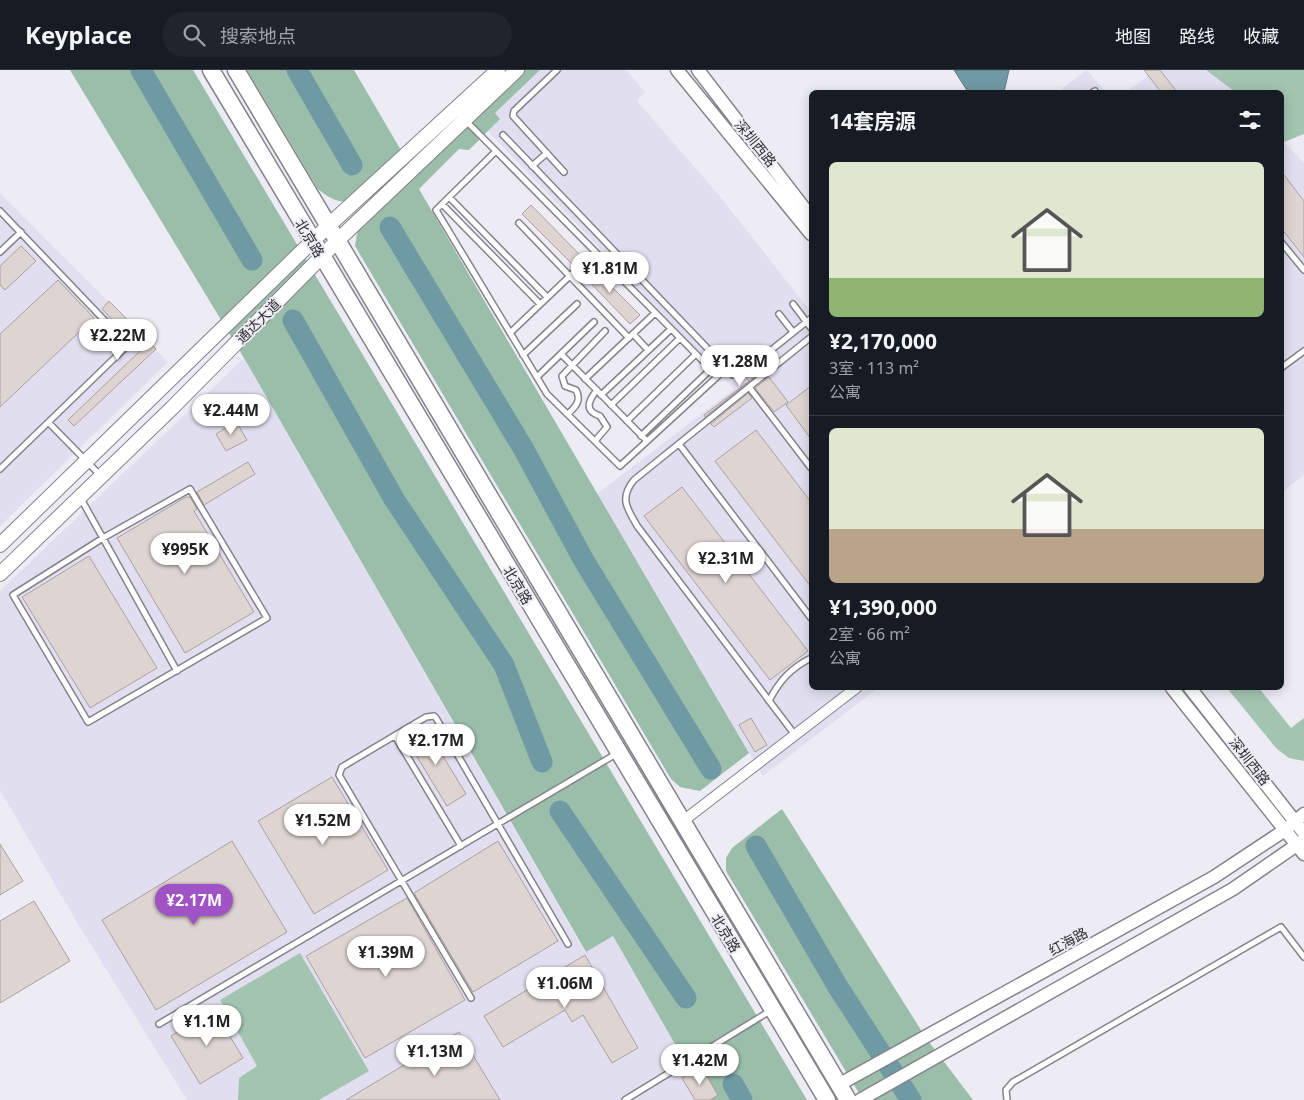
<!DOCTYPE html>
<html lang="zh">
<head>
<meta charset="utf-8">
<style>
	:root { --surface:#171b24; --page:#20242c; --text:#f1f3f6; --muted:#9ea1a6; --line:#363941; --accent:#a053c5 }
	body { margin:0; font-family:"Noto Sans","Noto Sans SC",sans-serif; background:var(--page); color:var(--text); height:100vh; display:flex; flex-direction:column; font-size:19px; white-space:nowrap }
	* { box-sizing:border-box; margin:0 }
	p { font-size:16px; color:var(--muted) }
	.icon { flex:none; width:28px; height:28px; fill:none; stroke:currentColor; stroke-width:2; stroke-linecap:round; stroke-linejoin:round }
	.map { position:relative; flex:1; overflow:hidden }
	.side { position:absolute; left:809px; top:20px; width:475px; height:600px; display:flex; flex-direction:column; background:var(--surface); border-radius:8px; box-shadow:0 2px 12px #0003 }
	.side>* { flex:none }
	.price { position:absolute; translate:-50% -42px; padding:0 11px; border-radius:18px; background:#fff; color:#222; font-size:16px; line-height:32px; filter:drop-shadow(0 1px 2px #0008) }
	.price::after { content:''; position:absolute; left:50%; top:30px; width:15px; height:11px; margin-left:-8px; background:inherit; clip-path:polygon(0 0,100% 0,50% 100%) }
	.price.current { background:var(--accent); color:#fff }
	ul { padding:0; list-style:none }
	li { display:grid; align-content:center; gap:10px; height:265px; padding:0 20px }
	li+li { border-top:1px solid var(--line) }
	li span { display:grid; place-items:center; height:155px; border-radius:8px; color:#555 }
	li>.icon { margin-inline-start:auto }
	span .icon { width:90px; height:90px; fill:#fffc; stroke-width:1 }
	li b { font-size:21px }
	h2 { display:flex; justify-content:space-between; align-items:center; height:60px; padding:0 20px; font-size:21px }
	header { display:flex; align-items:center; gap:30px; box-sizing:border-box; height:70px; padding:0 25px; background:var(--surface); border-bottom:1px solid var(--line) }
	header strong { font-size:24px }
	nav { display:flex; gap:28px; margin-inline-start:auto; font-size:18px }
	.search { width:350px; height:45px; background:var(--page); display:flex; align-items:center; gap:12px; box-sizing:border-box; padding:0 18px; border-radius:28px; color:var(--muted); font-size:19px }
	.map>svg:first-child { display:block }
	.built { fill:#e1dfef }
	.green { fill:#a3c4b1 }
	.forest { fill:#9abeaa }
	.water { fill:#6f99a3; stroke:#5c7a82 }
	.lines { fill:none; stroke-linecap:round; stroke-linejoin:round }
	.river { stroke:#6f99a3; stroke-width:21 }
	.building { fill:#ded4d2; stroke:#aaa19f }
	.service-casing { stroke:#85838b; stroke-width:8 }
	.minor-casing { stroke:#85838b; stroke-width:12 }
	.tertiary-casing { stroke:#85838b; stroke-width:15 }
	.secondary-casing { stroke:#85838b; stroke-width:16 }
	.primary-casing { stroke:#85838b; stroke-width:19 }
	.service { stroke:#fff; stroke-width:5 }
	.minor { stroke:#fff; stroke-width:10 }
	.tertiary { stroke:#fff; stroke-width:12 }
	.secondary { stroke:#fff; stroke-width:14 }
	.primary { stroke:#fff; stroke-width:16 }
	.labels { text-anchor:middle; dominant-baseline:central; stroke-width:4; stroke-linejoin:round; paint-order:stroke }
	.street-label { font-size:14px; fill:#313134; stroke:#edebf4 }
</style>
</head>
<body>
<header>
<strong>Keyplace</strong>
<div class="search"><svg class="icon" aria-label="search" viewBox="0 0 24 24"><circle cx="10" cy="10" r="6"/><path d="M15 15l6 6"/></svg>搜索地点</div>
<nav><a>地图</a><a>路线</a><a>收藏</a></nav>
</header>
<div class="map">
<svg width="1304" height="1030" viewBox="0 0 1304 1030">
	<rect width="100%" height="100%" fill="#edebf4"/>
	<path class="built" d="M540,0H626L645,22L637,31L718,124L811,242V618H878L763,706L597,424L734,319L488,61L500,49L495,43Z
		M1087,0L1106,22H1058Z
		M1156,0H1206L1235,22H1126Z
		M1281,69L1304,93V405L1281,423Z
		M0,123L168,292L0,456Z
		M244,288L585,882L613,866L707,1030H187L78,854L0,720V521Z"/>
	<path class="green" d="M1206,0H1304V64L1284,72L1281,69V22H1235Z
		M1227,618H1259L1291,658L1304,648V691L1289,688L1276,678Z
		M300,883L369,1001L319,1030H238L239,1008L257,996L220,930Z"/>
	<path class="forest" d="M70,0H193L807,1030H707L613,866L586,882L244,288Z
		M247,0H354L402,82L350,131C337,133 329,128 318,119Z
		M525,0H540L495,43L500,49L469,80L459,79L419,119L749,683L700,721L680,717L671,709L355,176L358,158Z
		M782,739L926,968L973,1030H863L726,801V788L732,778Z"/>
	<path class="water" d="M954,0H1009L1004,22H968Z"/>
	<g class="lines">
		<path class="river" d="M141,0L252,190
			M297,0L352,95
			M390,157L523,378L583,489L711,699
			M293,250L394,429L504,595L542,692
			M560,741L686,928
			M756,776L838,917L911,1030
			M733,1014L742,1030"/>
	</g>
	<path class="building" d="M1144,0H1160L1177,22H1161Z
		M1281,101L1304,131V187L1281,158Z
		M531,135L583,188L574,196L522,144Z
		M21,176L36,191L5,220L0,215V196Z
		M589,194L640,245L630,254L580,202Z
		M58,210L94,248L0,337V264Z
		M109,231L156,279L74,356L68,350L141,280L102,239Z
		M761,296L763,300L705,347L704,345L749,311L746,307Z
		M769,307L788,332L774,342L755,318Z
		M811,316V369L786,335Z
		M748,323L752,328L714,357L711,354Z
		M236,351L247,370L226,381L216,364Z
		M756,360L811,432V517L715,391Z
		M248,392L255,404L204,435L197,422Z
		M682,417L808,581L770,610L644,446Z
		M186,427H190L197,439L194,441L254,542L185,583L117,468Z
		M89,486L157,598L90,638L22,527Z
		M751,648L767,675L755,682L739,655Z
		M424,655L466,724L447,736L405,667Z
		M332,707L388,800L314,844L258,751Z
		M232,771L287,862L156,940L102,850Z
		M498,771L558,871L473,922L414,823Z
		M0,774L23,811L0,825Z
		M407,828L465,930L365,988L306,886Z
		M34,831L70,891L0,933V851Z
		M585,885L638,978L612,993L583,945L572,952L565,940L503,977L484,946Z
		M214,940L243,988L200,1014L171,966Z
		M459,962L500,1030H346Z
		M701,997L718,1025L710,1030H695L682,1008Z"/>
	<g class="lines">
		<defs>
			<path id="service" d="M557,0L514,41L513,46L564,102
				M1093,22L1095,21
				M465,50L496,81L696,284L718,306L620,396L547,324L436,140L496,81
				M503,65L733,305L745,301L810,249
				M532,96L547,83
				M449,127L547,227
				M442,134L540,234
				M0,141L128,275L0,399
				M519,153L629,268
				M1281,172L1304,200
				M0,182L21,162
				M793,234L811,258
				M779,244L793,262
				M510,263L595,182
				M633,264L648,280
				M561,284L647,371
				M523,285L577,234
				M1281,298L1304,281
				M537,307L594,252
				M585,309L655,243
				M749,317L811,398
				M601,325L671,259
				M611,335L680,268
				M568,344C575,337 582,331 576,320L565,316L562,306L605,261
				M627,351L696,284
				M49,353L101,406
				M641,366L711,299
				M595,371L607,357L600,346C584,341 588,331 597,320
				M679,374L811,548
				M190,419L267,548L88,652L13,525L103,468Z
				M80,427L177,601
				M769,631C779,611 791,598 811,588
				M795,665L638,457C627,439 619,428 634,410L811,267
				M395,666L461,776
				M471,928L339,705L342,697L426,647L434,646L436,648L568,874
				M159,954L616,684
				M625,1030L770,941
				M1007,1030L1006,1020L1013,1012L1281,857L1304,887"/>
			<path id="minor" d="M683,751L856,618"/>
			<path id="tertiary" d="M677,0L811,164
				M698,0L811,147
				M1172,618L1304,784
				M1190,618L1304,763
				M840,1014L1214,807L1285,760L1304,744
				M860,1030L1233,819L1304,770"/>
			<path id="secondary" d="M0,475L328,156L498,0
				M0,504L172,338L337,171L517,0"/>
			<path id="primary" d="M211,0L827,1030
				M236,0L848,1030"/>
		</defs>
		<use href="#service" class="service-casing"/>
		<use href="#minor" class="minor-casing"/>
		<use href="#tertiary" class="tertiary-casing"/>
		<use href="#secondary" class="secondary-casing"/>
		<use href="#primary" class="primary-casing"/>
		<use href="#service" class="service"/>
		<use href="#minor" class="minor"/>
		<use href="#tertiary" class="tertiary"/>
		<use href="#secondary" class="secondary"/>
		<use href="#primary" class="primary"/>
	</g>
	<g class="labels">
		<g class="street-label">
			<text transform="translate(756 73) rotate(51)">深圳西路</text>
			<text transform="translate(310 168) rotate(59)">北京路</text>
			<text transform="translate(258 251) rotate(-45)">通达大道</text>
			<text transform="translate(518 515) rotate(59)">北京路</text>
			<text transform="translate(1250 691) rotate(52)">深圳西路</text>
			<text transform="translate(726 863) rotate(59)">北京路</text>
			<text transform="translate(1068 871) rotate(-29)">红海路</text>
		</g>
	</g>
</svg>
<b class="price" style="left:610px;top:224px">¥1.81M</b>
<b class="price" style="left:118px;top:291px">¥2.22M</b>
<b class="price" style="left:740px;top:317px">¥1.28M</b>
<b class="price" style="left:231px;top:366px">¥2.44M</b>
<b class="price" style="left:185px;top:505px">¥995K</b>
<b class="price" style="left:726px;top:514px">¥2.31M</b>
<b class="price" style="left:436px;top:696px">¥2.17M</b>
<b class="price" style="left:323px;top:776px">¥1.52M</b>
<b class="price current" style="left:194px;top:856px">¥2.17M</b>
<b class="price" style="left:386px;top:908px">¥1.39M</b>
<b class="price" style="left:565px;top:939px">¥1.06M</b>
<b class="price" style="left:207px;top:977px">¥1.1M</b>
<b class="price" style="left:435px;top:1007px">¥1.13M</b>
<b class="price" style="left:700px;top:1016px">¥1.42M</b>
<section class="side">
<h2>14套房源<svg class="icon" aria-label="filters" viewBox="0 0 24 24"><path d="M4 7h16M4 17h16"/><circle cx="9" cy="7" r="2"/><circle cx="15" cy="17" r="2"/></svg></h2>
<ul>
<li><span style="background:linear-gradient(#dfe7d0 75%,#8fb573 0)"><svg class="icon" aria-label="home" viewBox="0 0 24 24"><path d="M3 11l9-7 9 7M6 9v11h12V9"/></svg></span><div><b>¥2,170,000</b><p>3室 · 113 m²</p><p>公寓</p></div></li>
<li><span style="background:linear-gradient(#dfe7d0 65%,#b9a48a 0)"><svg class="icon" aria-label="home" viewBox="0 0 24 24"><path d="M3 11l9-7 9 7M6 9v11h12V9"/></svg></span><div><b>¥1,390,000</b><p>2室 · 66 m²</p><p>公寓</p></div></li>
</ul>
</section>
</div>
</body>
</html>
